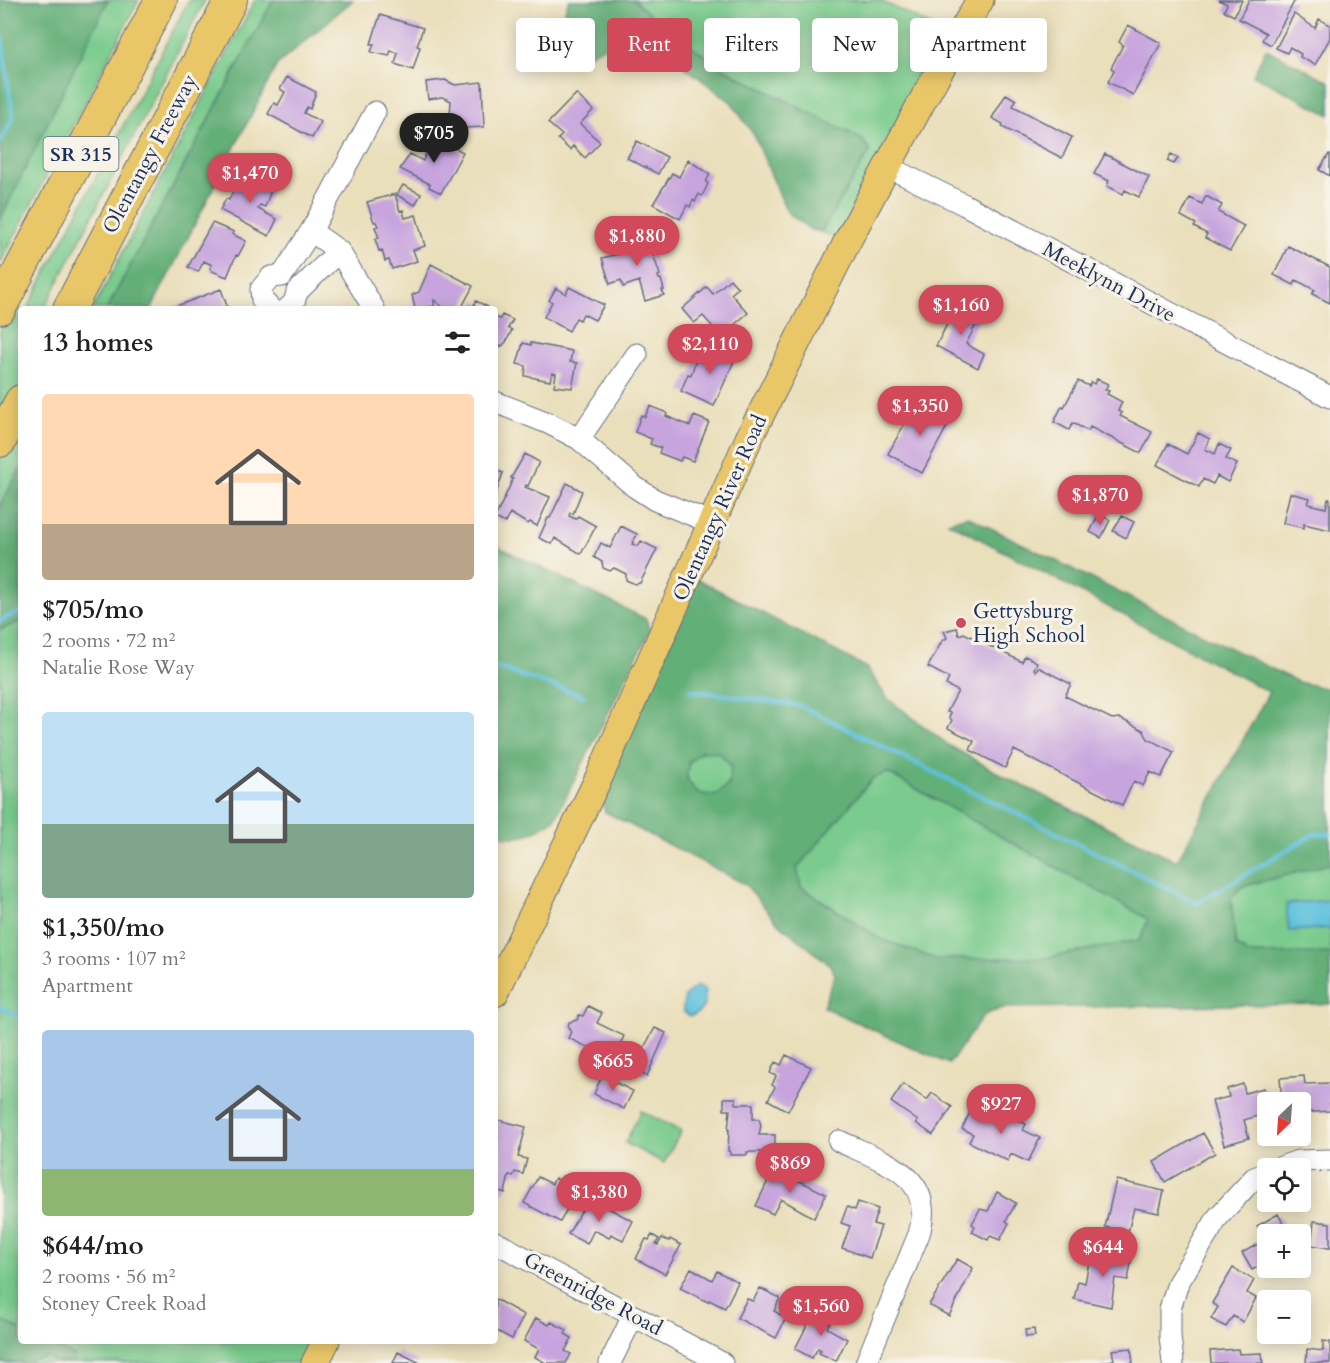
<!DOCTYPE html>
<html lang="en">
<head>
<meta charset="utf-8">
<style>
	:root { --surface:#fff; --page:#f2f2f2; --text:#222; --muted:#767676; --accent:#d1495b }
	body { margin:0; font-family:Cardo,serif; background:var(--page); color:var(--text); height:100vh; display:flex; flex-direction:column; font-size:22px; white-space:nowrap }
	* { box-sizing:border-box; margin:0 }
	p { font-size:20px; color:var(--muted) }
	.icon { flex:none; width:33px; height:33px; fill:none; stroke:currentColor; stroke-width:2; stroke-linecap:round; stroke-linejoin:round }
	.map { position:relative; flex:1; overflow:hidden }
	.panel { position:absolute; left:18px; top:306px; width:480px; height:1038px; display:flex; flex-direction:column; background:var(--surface); border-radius:6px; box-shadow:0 3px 15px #0003 }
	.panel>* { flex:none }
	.guide { position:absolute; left:516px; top:18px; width:570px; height:54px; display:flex; gap:12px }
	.needle { width:39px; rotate:205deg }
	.fabs { position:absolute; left:1257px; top:1092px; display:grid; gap:12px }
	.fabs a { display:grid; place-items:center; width:54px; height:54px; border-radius:6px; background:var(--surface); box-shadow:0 3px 15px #0003; font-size:30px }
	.price { position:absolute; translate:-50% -51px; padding:0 14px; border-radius:21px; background:var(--accent); color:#fff; font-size:20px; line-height:39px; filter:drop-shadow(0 2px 3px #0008) }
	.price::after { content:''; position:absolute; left:50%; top:36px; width:18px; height:14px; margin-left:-9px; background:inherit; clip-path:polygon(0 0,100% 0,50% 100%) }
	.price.on { background:#222; color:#fff }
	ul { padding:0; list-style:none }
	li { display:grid; align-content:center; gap:12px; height:318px; padding:0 24px }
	li span { display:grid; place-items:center; height:186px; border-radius:6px; color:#555 }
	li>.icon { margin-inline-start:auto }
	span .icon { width:108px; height:108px; fill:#fffc; stroke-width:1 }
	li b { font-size:26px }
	h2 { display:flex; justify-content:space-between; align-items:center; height:72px; padding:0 24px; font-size:26px }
	.pill { padding:0 21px; border-radius:6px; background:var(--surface); box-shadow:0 3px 15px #0003; font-size:21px; line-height:54px }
	.pill.on { background:var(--accent); color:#fff }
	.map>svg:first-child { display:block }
	.green { fill:#7acb8d; stroke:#4a7d76; stroke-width:1.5 }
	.forest { fill:#63af78; stroke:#3f6f6b; stroke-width:1.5; fill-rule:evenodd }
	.water { fill:#5ec1dc; stroke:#3c789d; stroke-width:1.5 }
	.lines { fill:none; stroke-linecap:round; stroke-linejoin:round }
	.stream { stroke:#5ec1dc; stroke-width:4.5 }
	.building { fill:#c7a4de }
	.minor-casing { stroke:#636d7f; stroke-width:23 }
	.major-casing { stroke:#636d7f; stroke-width:29 }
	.highway-casing { stroke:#636d7f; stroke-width:34 }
	.minor { stroke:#fff; stroke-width:21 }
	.major { stroke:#e9c769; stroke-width:27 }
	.highway { stroke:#e9c769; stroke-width:32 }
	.poi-dot { fill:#d1495b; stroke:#f7f3e8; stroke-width:2 }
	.labels { text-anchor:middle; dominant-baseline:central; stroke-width:6; stroke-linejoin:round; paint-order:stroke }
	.shield { fill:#f7f3e8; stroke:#5d6a87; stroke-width:1.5 }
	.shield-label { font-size:20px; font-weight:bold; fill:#1b2f5e }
	.street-label { font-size:21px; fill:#1b2f5e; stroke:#f7f3e8 }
	.poi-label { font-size:21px; fill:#1b2f5e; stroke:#f7f3e8; text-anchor:start }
</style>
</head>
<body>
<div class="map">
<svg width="1330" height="1363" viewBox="0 0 1330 1363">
	<rect width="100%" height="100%" fill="#f7f3e8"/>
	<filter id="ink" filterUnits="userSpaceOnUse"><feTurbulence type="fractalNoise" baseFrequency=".0167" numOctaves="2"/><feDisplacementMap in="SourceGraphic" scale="12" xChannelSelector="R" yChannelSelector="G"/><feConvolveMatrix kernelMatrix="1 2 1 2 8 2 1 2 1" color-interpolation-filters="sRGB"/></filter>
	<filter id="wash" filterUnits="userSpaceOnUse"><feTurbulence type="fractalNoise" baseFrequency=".008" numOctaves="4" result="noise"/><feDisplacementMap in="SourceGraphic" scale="24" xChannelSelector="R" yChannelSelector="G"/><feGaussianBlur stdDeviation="1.35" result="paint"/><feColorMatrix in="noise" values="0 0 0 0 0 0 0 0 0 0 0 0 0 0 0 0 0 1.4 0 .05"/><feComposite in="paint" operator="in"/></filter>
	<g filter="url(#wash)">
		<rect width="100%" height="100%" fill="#eadfbb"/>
		<path class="green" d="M0,0H139L0,264Z
			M189,0H205L44,309H27Z
			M255,0H273L107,309H93Z
			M634,0H879L949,34L837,238L821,232L869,151L863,140L726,70L663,27Z
			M0,299L21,310V1341H326L315,1363H0Z
			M1330,725V982L974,1001L771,879L837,727L1161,892Z
			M687 773a22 22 0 1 1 44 0a22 22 0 1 1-44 0Z
			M641,1111L681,1131L664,1163L625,1143Z"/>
		<path class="forest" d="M0,0H108L0,220Z
			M273,0H353L277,65L151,309H107Z
			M569,0H634L663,27L726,70L863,140L870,151L821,232L811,230L787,212L754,135L731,102L646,38L633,32L586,56L560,54L555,36Z
			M1266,49L1330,82V115L1253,75Z
			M21,467V623L18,622L0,630V506Z
			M967,516L1298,682L1330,689V864L1241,887L1231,899L1236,946L1249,954L1330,953V1004L1003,1008L984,1015L949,1064L823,1007L835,975L830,965L777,922L745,884L605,812L601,798L697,579L866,667L887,698L950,746L1007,778L1177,861L1269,692L948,522ZM701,751L719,753L731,766L729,784L716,795L698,794L687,780L688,763ZM888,773L1148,919L1140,940L1045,958L936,959L881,939L801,887L797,868L873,778Z
			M495,545L646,619L650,630L555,819C536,833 519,841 495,835Z
			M0,1320L21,1330V1341H43L74,1356L75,1363H57L47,1357L31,1360L29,1363H0Z"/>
		<path class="water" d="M1330,900V928L1289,931L1286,904Z
			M697,986L704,989C708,1001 703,1015 689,1016L683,1011C682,999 687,992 697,986Z"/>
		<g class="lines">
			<path class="stream" d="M0,25L13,118L0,142
				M0,621L21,611
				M495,667L584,696
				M690,690L801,706L1197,903L1314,834H1330
				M0,1007L21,1018"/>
		</g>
		<g id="blocks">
			<path class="building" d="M1219,0H1242L1234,16L1224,11L1227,4Z
				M1249,0H1295L1271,45L1262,40L1266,33L1239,19Z
				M1294,14L1315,28L1319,19L1330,25V38L1315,65L1300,57L1301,54L1290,47L1287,53L1276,48Z
				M380,15L423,28L417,46L420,47L413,70L395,64L398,53L391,51L389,56L371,52L374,44H371Z
				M1128,25L1161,43L1133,95L1108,82L1114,70L1111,68L1123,45L1119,42Z
				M287,77L316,92L310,109L307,107L304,113L321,122L312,138L268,114L274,103L278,105L285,92L280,89Z
				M445,80L455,85L482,82L484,127L447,129L446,117L450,116L451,101L443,97L428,99L426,82Z
				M576,94L593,110L580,124L600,142L585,158L573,146L570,150L558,139L562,135L548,123Z
				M1006,94L1016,100L1013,106L1072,137L1062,158L1002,127L1003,124L992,118Z
				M430,137L437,141L438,139L463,152L441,193L429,187L430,184L400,169L410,154L423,161L428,149L424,147Z
				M637,141L667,157L658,174L627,158Z
				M1105,154L1149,177L1139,197L1125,190L1123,194L1107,186L1109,181L1094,174Z
				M1171,154L1178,158L1174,164L1167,161Z
				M1329,154H1330V176L1319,170Z
				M688,160L710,174L706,182L708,184L702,196L699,194L695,202L693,200L690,207L687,205L680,219L653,204L672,173L679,177Z
				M242,171L272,187L265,207L260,205L258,209L277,219L269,236L220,210L226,199L229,200Z
				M403,185L421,194L415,205L397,195Z
				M395,194L400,211L403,210L405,218L416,215L425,246L413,250L417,261L392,269L389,260L385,261L382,250L379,251L375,239L379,238L375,227L378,226L376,222H374L367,202Z
				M1206,196L1222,205L1218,212L1244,226L1230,251L1205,238L1207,234L1194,227L1196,224L1181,216L1190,198L1202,204Z
				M212,223L234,232L232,234L246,241L238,256L236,255L227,277L212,271L210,268L212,265L204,261L198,272L188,267Z
				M643,231L656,237L651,248L660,275L658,276L659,279H661L664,290H662L664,295L645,301L639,281L623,287L621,280L610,284L602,258L626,252L624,246L638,242Z
				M1288,246L1330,267V303L1312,294L1315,290L1296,280L1294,285L1274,275Z
				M431,264L473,286L461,309H445L434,300V306L415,309L412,295L419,292Z
				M730,279L738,288L731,294L748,313L721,336L703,316L694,323L682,309L707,287L713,294Z
				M569,287L604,305L595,320L583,314L580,320L576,318L569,331L544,317L552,302L549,300L556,288L566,294Z
				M221,289L227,306L220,309H169Z
				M476,301L488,307V309H472Z
				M958,303L981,315L966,344L984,354L978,368L936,346Z
				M502,315L513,320L508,328L512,330L506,342L502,346L501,345L498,351L495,349V317L500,319Z
				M523,343L531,345V343L572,351L570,362L577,363L572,388L554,386L556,374L552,373L550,381L525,376L526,366L517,364Z
				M726,347L738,352L714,406L681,391L688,374L691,375L699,351L709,356L712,350L720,354L722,348L725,349Z
				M1097,379L1108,384L1105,390L1109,391L1107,394L1122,402L1118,411L1122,413L1120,416L1152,432L1141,453L1090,427L1088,431L1073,423L1069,430L1054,422L1062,406L1064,407L1078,381L1089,386L1091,382L1094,384Z
				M917,401L951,419L922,473L888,454Z
				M650,406L667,413L666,416L690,426L694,416L709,422L693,461L682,457L680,461L659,453L661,448L650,444L652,439L635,432L641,415L645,417Z
				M1198,433L1210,439L1205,449L1215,454L1219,444L1231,450L1226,459L1237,464L1228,482L1217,476L1213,484L1203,479L1199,487L1157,465L1168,444L1187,454Z
				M525,454L539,462L528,486L526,485L525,487L550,497L537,526L530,522L528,524L510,513L505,523L495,518L513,479L511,478Z
				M495,470L503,473L495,496Z
				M567,483L582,491L573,514L570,513L569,516L576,519L578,516L596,526L581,554L555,538L552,544L539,538L548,518H550Z
				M1290,493L1310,498L1308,504L1326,508L1328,499H1330V530L1304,524V528L1283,523Z
				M1099,514L1110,520L1101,538L1090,532Z
				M1122,516L1134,522L1126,538L1113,531Z
				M621,526L637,534L632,544L638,546L641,541L657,549L640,583L635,584L626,580V574L614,568L610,571L603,568L602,562L594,557L601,543L610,548Z
				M957,628L959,635L964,633L1022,662L1025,656L1037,662L1034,669L1036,671L1038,667L1071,684L1065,696L1112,719L1119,718L1143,730L1148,739L1174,752L1161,777L1150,772L1143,786L1134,781L1122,805L1014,750L1005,768L970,750L974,741L948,728L952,720L949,718L951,713L947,712L958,691L946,685L949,678L928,667L942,641L947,638L944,631Z
				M588,1006L602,1013L597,1023L624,1036L613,1059L568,1038L571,1032L568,1027L569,1022L577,1020L579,1015L583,1016Z
				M655,1028L666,1033L647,1076L632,1069Z
				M786,1055L811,1067L788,1111L768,1100L775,1087L772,1085L776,1076L770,1073L775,1062L781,1065Z
				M602,1076L633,1091L624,1109L594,1094Z
				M1304,1076L1305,1084L1330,1083V1111L1300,1113V1102H1282L1280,1078Z
				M903,1084L927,1100L932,1093L952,1107L933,1135L916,1123L918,1121L891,1102Z
				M1243,1084L1245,1093L1264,1088L1268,1102V1113L1244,1120L1249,1138L1224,1145L1212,1101L1229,1097L1227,1089Z
				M724,1098H736V1104H753V1119H759L761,1125L759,1135H775V1152H747V1155H730V1151H728L729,1130H728L730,1110H724Z
				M972,1108L994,1119L998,1111L1026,1124L1023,1130L1040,1138L1028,1162L1011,1154L1008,1161L969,1142L973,1134L962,1129Z
				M495,1119L526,1127L518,1157L527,1159L523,1174L515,1172L513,1176L509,1175L505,1193L495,1190Z
				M1203,1133L1215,1153L1165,1182L1154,1162Z
				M774,1168L826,1194L814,1218L781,1199L773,1214L756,1206Z
				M538,1177L552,1184L555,1178L566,1184L562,1192L573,1198L560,1222L524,1203Z
				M1116,1180L1164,1191L1159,1213L1134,1208L1128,1232L1105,1227Z
				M997,1192L1016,1203L1006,1221L1009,1223L1000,1240L990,1236L988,1240L972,1232L975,1226L972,1224L980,1209L988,1211Z
				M589,1198L633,1221L623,1240L611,1234L609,1238L594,1230L587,1244L568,1234Z
				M858,1202L878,1209L873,1224L881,1226L870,1258L842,1248L850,1226L841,1223L847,1207L855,1210Z
				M1278,1214L1289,1234H1268V1262L1252,1270L1242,1253L1265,1240L1257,1226Z
				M1314,1221L1330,1223V1248L1311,1245Z
				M652,1235L659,1239L656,1244L658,1245L662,1238L669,1241L670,1239L681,1245L665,1274L636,1259L646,1239L649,1240Z
				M1097,1251L1132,1258L1128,1280L1115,1278L1111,1307L1074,1299L1078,1281L1085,1283L1090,1257L1095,1258Z
				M957,1259L973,1268L949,1316L929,1305Z
				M691,1268L712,1280L717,1271L738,1282L725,1308L709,1300L708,1302L680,1288Z
				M1233,1268L1254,1280L1247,1293L1256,1298L1243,1322L1233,1316L1226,1327L1211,1319L1218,1307L1212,1303Z
				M760,1288L780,1298L774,1311L786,1318L776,1338L737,1318L747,1299L753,1301Z
				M495,1299L524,1315L512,1339L495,1330Z
				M817,1306L834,1315L827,1328L847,1339L836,1361L819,1353L821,1350L818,1348L812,1358L795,1349Z
				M536,1318L549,1325L551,1322L567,1330L565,1334L572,1338L565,1351L571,1354L566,1363H544V1362L535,1357L539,1349L524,1341Z
				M1034,1329L1035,1336L1026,1337L1025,1330Z
				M1323,1341L1330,1342V1363H1306L1307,1349L1323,1351Z
				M1131,1348L1133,1363H1097L1114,1360L1112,1350Z
				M1238,1349L1239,1354L1262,1353L1263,1363H1211L1210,1351Z
				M398,1352L420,1363H393Z"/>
		</g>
	</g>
	<g filter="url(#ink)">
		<use href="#blocks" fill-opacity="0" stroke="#636d7f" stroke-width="1.5"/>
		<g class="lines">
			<defs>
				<path id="minor" d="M888,167L965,205L1330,397
					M311,231L339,251L374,309
					M271,309L262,300L261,289L271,277L282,276L311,231L375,112
					M287,309L294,303L297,292L339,251
					M495,402L548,423L579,439L635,487L655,500L712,523
					M579,439L637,354
					M839,1141C881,1161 937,1174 919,1234L866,1363
					M1278,1168L1298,1161L1330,1160
					M495,1242L722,1363
					M610,1363L633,1316
					M1173,1363L1170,1336V1309L1178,1283L1218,1217L1254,1178L1268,1173"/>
				<path id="major" d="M495,993L600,775L750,436L848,240L925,96L980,0
					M315,1363L326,1341"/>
				<path id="highway" d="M0,308L161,0
					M69,309L231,0
					M0,441L21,401"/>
			</defs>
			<use href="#minor" class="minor-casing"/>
			<use href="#major" class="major-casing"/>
			<use href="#highway" class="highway-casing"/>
			<use href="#minor" class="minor"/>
			<use href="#major" class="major"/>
			<use href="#highway" class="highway"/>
		</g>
	</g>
	<circle class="poi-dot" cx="961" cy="623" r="6"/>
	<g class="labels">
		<rect class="shield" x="43.5" y="137" width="75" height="34" rx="4.5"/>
		<g class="shield-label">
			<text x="81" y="154">SR 315</text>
		</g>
		<g class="street-label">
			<text transform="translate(150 154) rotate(-62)">Olentangy Freeway</text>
			<text transform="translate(1109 282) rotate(28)">Meeklynn Drive</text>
			<text transform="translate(720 508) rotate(-66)">Olentangy River Road</text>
			<text transform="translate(593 1294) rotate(28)">Greenridge Road</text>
		</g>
		<g class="poi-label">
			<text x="973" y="611">Gettysburg<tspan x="973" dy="24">High School</tspan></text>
		</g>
	</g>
</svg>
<div class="fabs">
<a><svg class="needle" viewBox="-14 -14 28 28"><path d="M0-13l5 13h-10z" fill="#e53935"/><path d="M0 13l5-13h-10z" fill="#767676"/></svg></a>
<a><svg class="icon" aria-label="locate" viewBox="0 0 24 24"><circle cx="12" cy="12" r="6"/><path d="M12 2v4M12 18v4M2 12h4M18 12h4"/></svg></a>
<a>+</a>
<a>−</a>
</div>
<b class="price on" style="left:434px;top:164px">$705</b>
<b class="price" style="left:250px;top:204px">$1,470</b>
<b class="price" style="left:637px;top:267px">$1,880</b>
<b class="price" style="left:961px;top:336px">$1,160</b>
<b class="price" style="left:710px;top:375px">$2,110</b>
<b class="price" style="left:920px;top:437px">$1,350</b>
<b class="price" style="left:1100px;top:526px">$1,870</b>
<b class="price" style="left:613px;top:1092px">$665</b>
<b class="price" style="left:1001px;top:1135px">$927</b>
<b class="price" style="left:790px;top:1194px">$869</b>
<b class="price" style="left:599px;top:1223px">$1,380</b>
<b class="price" style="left:1103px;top:1278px">$644</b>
<b class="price" style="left:821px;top:1337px">$1,560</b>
<div class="guide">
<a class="pill">Buy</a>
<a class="pill on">Rent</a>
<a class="pill">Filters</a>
<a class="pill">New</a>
<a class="pill">Apartment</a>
</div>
<section class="panel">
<h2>13 homes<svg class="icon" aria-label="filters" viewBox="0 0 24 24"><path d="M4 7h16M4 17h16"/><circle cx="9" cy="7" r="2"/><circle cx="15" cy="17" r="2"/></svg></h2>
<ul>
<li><span style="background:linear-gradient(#ffd9b3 70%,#b9a48a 0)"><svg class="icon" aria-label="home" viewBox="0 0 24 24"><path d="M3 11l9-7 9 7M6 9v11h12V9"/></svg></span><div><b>$705/mo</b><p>2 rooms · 72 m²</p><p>Natalie Rose Way</p></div></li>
<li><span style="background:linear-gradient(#bfe0f5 60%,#7fa58c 0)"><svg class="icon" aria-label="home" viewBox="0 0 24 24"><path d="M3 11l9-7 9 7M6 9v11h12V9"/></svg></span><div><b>$1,350/mo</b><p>3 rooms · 107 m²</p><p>Apartment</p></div></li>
<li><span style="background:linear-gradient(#a9c7e8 75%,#8fb573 0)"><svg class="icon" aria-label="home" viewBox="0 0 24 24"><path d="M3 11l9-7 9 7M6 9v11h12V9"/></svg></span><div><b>$644/mo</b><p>2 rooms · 56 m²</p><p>Stoney Creek Road</p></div></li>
</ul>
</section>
</div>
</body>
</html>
